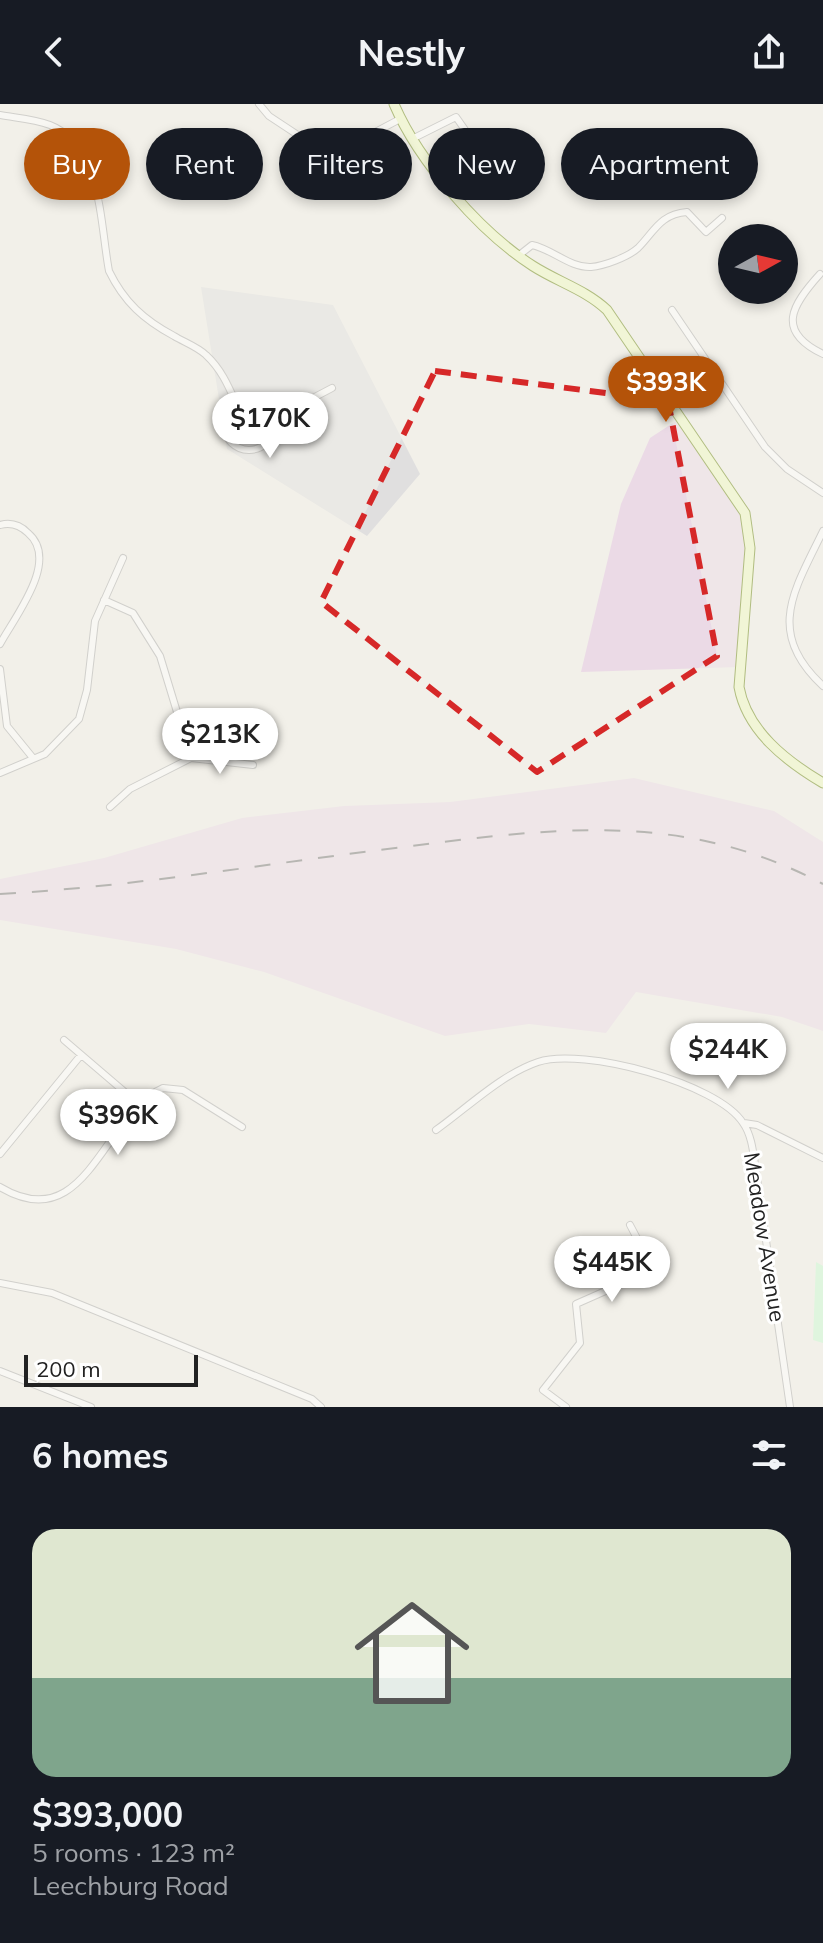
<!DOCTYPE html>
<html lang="en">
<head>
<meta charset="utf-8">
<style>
	:root { --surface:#171b24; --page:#20242c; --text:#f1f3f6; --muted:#9ea1a6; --line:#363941; --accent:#b45309 }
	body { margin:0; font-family:Mulish,sans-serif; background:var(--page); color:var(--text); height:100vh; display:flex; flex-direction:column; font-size:30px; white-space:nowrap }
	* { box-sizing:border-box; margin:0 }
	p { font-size:26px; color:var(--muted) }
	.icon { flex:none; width:44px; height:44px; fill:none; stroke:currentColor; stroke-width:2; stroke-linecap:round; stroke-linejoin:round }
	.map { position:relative; height:1303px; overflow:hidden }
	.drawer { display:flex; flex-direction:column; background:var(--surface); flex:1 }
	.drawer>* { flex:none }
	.hud { position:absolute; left:24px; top:24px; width:776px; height:72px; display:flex; gap:16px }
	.needle { width:52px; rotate:82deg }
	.tools { position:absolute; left:718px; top:120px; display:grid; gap:16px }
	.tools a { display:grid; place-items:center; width:80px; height:80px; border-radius:50%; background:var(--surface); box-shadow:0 4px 12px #0003; font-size:40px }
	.scale { position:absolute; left:24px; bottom:20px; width:174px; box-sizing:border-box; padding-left:8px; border:4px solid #222; border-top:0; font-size:22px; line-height:28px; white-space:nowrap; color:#222; -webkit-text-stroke:6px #fff; paint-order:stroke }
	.price { position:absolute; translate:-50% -68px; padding:0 18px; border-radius:28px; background:#fff; color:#222; font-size:26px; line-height:52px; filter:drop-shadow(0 2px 4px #0008) }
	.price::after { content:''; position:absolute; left:50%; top:48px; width:24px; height:18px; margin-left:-12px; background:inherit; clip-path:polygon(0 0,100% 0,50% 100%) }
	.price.active { background:var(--accent); color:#fff }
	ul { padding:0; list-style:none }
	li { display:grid; align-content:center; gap:16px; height:424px; padding:0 32px }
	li+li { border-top:2px solid var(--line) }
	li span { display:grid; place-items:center; height:248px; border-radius:24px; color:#555 }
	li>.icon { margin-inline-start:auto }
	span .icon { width:144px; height:144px; fill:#fffc; stroke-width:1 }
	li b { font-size:34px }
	h2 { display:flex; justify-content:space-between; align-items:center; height:96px; padding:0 32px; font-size:34px }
	.chip { padding:0 28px; border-radius:36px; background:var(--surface); box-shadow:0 4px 12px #0003; font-size:28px; line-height:72px }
	.chip.active { background:var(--accent); color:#fff }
	header { display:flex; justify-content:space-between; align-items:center; height:104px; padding:0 32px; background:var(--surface); font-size:36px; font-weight:700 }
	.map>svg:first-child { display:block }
	.residential { fill:#e0dfdf }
	.industrial { fill:#ebdae6 }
	.park { fill:#c7fbd1 }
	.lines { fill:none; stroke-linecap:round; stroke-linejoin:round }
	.street-casing { stroke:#a9a9a9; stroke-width:8 }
	.secondary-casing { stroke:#627f03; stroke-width:11 }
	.street { stroke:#fff; stroke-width:6 }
	.secondary { stroke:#f0fbbe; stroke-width:9 }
	.rail { stroke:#707070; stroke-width:2; stroke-dasharray:16 16; stroke-linecap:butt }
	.marked { fill:none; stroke:#d62828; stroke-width:6; stroke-dasharray:16 10; stroke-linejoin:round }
	.labels { text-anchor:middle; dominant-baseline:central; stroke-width:6; stroke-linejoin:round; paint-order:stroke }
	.street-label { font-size:22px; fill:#222; stroke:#fff }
</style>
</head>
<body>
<header><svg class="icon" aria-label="back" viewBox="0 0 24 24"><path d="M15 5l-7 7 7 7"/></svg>Nestly<svg class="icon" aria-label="share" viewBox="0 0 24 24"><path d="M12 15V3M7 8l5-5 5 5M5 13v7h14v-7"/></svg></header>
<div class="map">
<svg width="823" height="1303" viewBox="0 0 823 1303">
	<rect width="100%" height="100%" fill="#f2f0e9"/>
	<path class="residential" d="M201,183L333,201L420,370L367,432L227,345Z"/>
	<path class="industrial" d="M682,313L747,417L740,563L581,568L621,400L650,334Z
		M634,674L774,707L823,738V927L782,913L636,888L606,929L529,920L445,932L264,868L176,845L0,816V775L104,754L242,714L344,702L450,698Z"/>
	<path class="park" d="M816,1158L823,1162V1239L813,1236Z"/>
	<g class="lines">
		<defs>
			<path id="street" d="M259,0L269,12L322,47L349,42L400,15
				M0,11C17,14 34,15 50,21C102,41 100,120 109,167C124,198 144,216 174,232C184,238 198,243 206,251C221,265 228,281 236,299
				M412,35L456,13L482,50
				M518,152L532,141C552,145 570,164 591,163C604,162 628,153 638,144C654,128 660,110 687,108L706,128L722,114
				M820,170C792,201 775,227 823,250
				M672,206L765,343L787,365L823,389
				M224 321a25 25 0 1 1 50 0a25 25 0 1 1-50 0Z
				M275,314L332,284
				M0,421C11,418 20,421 28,429C60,456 16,511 0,540
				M823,427C794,487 765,528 823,582
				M104,496L133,509L160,552L191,654
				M0,565L7,622L33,654
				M191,654L253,661
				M0,669L45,650L79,615L87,586L95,517L123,454
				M110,703L130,685L191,654
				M64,936L140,1001
				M744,1019L757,1021L823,1054
				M436,1026C467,1004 502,970 538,958C582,943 718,979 743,1019C751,1030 753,1046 755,1060L790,1303
				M0,1050L81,951
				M0,1083C87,1135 103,1010 163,984L183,986L242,1023
				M0,1179L52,1189L312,1295L321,1303
				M0,1267L91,1303
				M566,1303L543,1286L580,1239L576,1200L637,1173L651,1161L630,1121"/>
			<path id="secondary" d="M394,0C419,58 480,128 533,162C558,178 586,186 607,206L745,409L750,444L739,583C747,627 786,657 823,679"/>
		</defs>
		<use href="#street" class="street-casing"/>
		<use href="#secondary" class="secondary-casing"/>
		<use href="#street" class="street"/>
		<use href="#secondary" class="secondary"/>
		<path class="rail" d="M0,790C126,783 253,762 379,746C536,727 675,701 823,780"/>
	</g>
	<path d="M0 0H823V1303H0ZM435,267L668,297L717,552L537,668L321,498Z" fill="#f2f0e9" fill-opacity=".55" fill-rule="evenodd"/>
	<path class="marked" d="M435,267L668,297L717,552L537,668L321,498Z"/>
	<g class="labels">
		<g class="street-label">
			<text transform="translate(765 1133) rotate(81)">Meadow Avenue</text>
		</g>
	</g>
</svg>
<div class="tools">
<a><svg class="needle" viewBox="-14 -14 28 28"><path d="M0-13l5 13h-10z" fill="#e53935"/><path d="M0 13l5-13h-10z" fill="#9ea1a6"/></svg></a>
</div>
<div class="scale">200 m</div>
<b class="price active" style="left:666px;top:320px">$393K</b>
<b class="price" style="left:270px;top:356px">$170K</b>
<b class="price" style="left:220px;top:672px">$213K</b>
<b class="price" style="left:728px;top:987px">$244K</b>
<b class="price" style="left:118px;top:1053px">$396K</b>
<b class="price" style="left:612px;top:1200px">$445K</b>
<div class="hud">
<a class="chip active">Buy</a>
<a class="chip">Rent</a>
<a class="chip">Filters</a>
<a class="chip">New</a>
<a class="chip">Apartment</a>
</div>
</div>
<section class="drawer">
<h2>6 homes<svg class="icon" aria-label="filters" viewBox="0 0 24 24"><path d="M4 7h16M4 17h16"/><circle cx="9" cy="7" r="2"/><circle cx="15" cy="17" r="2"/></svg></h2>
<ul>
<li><span style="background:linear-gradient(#dfe7d0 60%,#7fa58c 0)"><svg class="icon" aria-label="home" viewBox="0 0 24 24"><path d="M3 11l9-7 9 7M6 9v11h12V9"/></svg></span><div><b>$393,000</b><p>5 rooms · 123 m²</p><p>Leechburg Road</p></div></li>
</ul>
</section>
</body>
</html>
